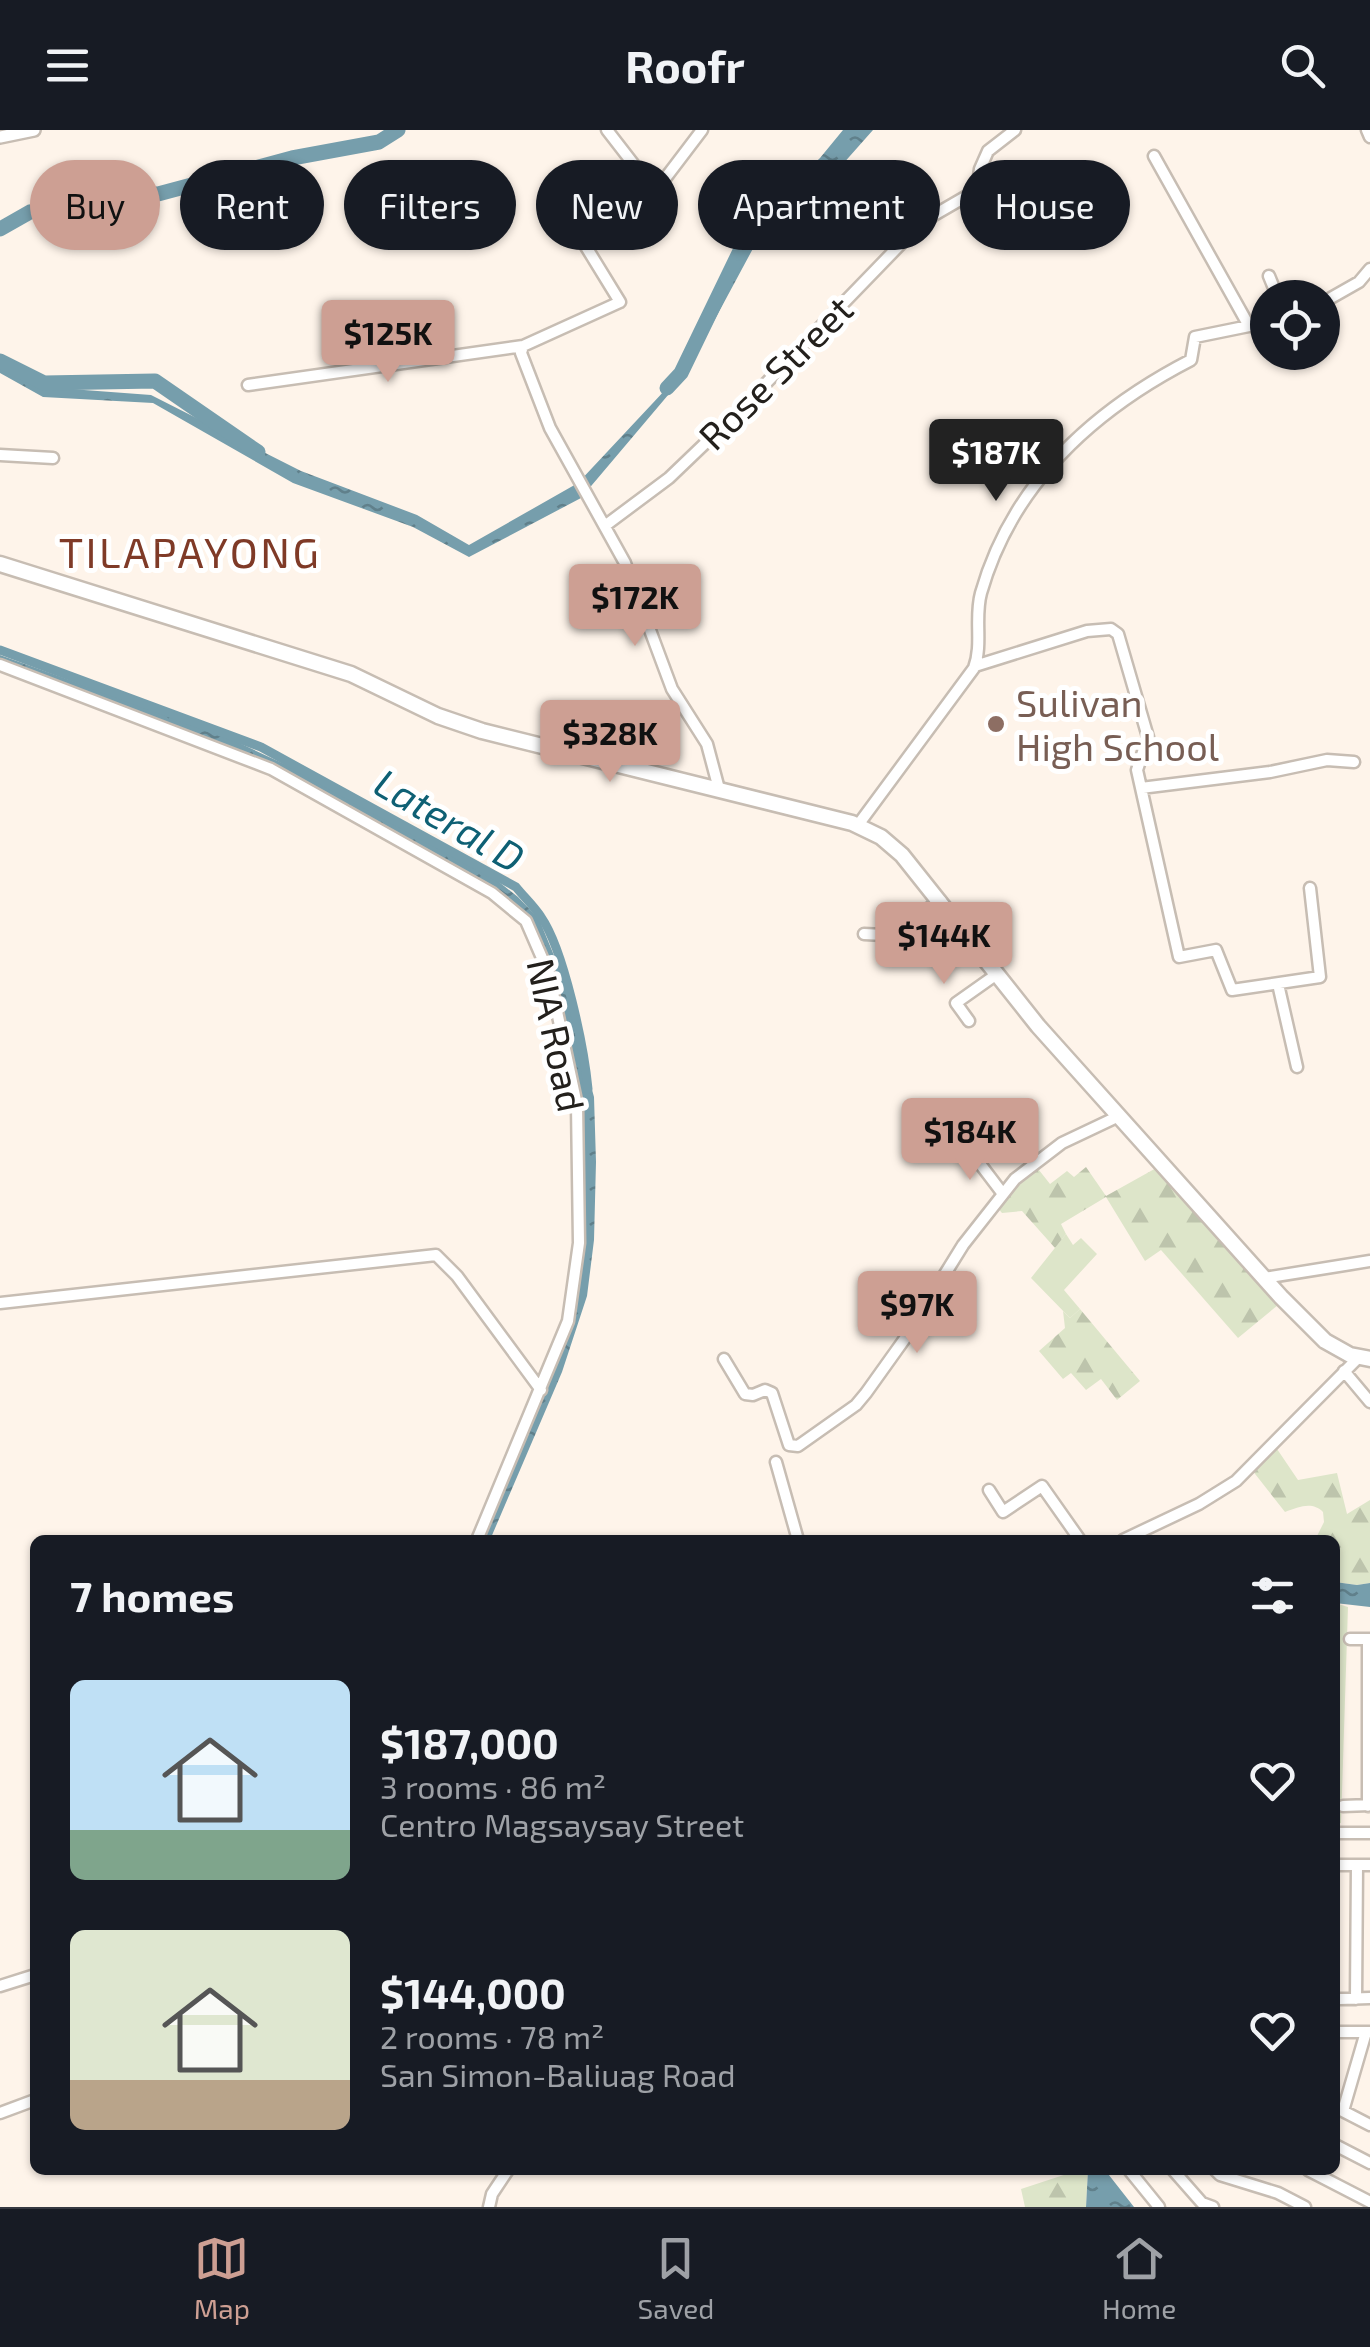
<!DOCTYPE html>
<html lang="en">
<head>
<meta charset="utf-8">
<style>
	:root { --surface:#171b24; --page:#20242c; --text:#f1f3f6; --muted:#9ea1a6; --line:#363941; --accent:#cd9f93 }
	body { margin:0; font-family:"Exo 2",sans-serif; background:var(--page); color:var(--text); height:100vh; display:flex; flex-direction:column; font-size:38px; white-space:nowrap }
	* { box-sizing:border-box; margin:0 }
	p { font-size:32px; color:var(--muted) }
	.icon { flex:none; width:55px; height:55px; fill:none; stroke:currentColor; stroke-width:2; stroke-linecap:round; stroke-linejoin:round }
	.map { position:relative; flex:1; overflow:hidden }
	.sheet { position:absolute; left:30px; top:1405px; width:1310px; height:640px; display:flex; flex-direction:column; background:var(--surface); border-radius:15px; box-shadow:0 2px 8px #0004 }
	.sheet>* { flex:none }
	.hud { position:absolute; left:30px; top:30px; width:1310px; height:90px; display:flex; gap:20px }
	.fabs { position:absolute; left:1250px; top:150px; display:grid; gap:20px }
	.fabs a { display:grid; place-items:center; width:90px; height:90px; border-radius:50%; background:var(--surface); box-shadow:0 2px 8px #0004; font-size:50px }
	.price { position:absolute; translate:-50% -85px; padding:0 22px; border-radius:10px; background:var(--accent); color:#111; font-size:32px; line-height:65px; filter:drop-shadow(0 2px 5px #0008) }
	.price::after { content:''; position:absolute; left:50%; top:60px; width:30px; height:22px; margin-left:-15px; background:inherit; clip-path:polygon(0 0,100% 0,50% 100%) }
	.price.current { background:#222; color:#fff }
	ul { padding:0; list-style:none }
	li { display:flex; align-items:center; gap:30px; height:250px; padding:0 40px }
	li span { display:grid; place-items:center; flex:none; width:280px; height:200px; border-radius:15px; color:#555 }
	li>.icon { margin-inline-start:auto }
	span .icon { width:120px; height:120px; fill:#fffc; stroke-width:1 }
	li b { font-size:42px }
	h2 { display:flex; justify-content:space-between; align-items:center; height:120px; padding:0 40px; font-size:42px }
	.pill { padding:0 35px; border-radius:45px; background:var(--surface); box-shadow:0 2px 8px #0004; font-size:35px; line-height:90px }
	.pill.current { background:var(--accent); color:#111 }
	header { display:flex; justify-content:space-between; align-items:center; height:130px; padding:0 40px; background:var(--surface); font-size:45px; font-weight:700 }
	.tabs { display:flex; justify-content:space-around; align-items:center; height:140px; border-top:2px solid var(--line); background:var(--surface); font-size:28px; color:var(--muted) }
	.tabs a { display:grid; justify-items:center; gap:5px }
	.tabs .current { color:var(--accent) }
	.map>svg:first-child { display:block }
	.grass { fill:#dde5c9 }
	.forest { fill:url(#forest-firs) }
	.water { fill:url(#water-ripples) }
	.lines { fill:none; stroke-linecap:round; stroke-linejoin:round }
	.canal { stroke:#769eac; stroke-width:9 }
	.river { stroke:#769eac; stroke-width:15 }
	.minor-casing { stroke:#c7bdb3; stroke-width:15 }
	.tertiary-casing { stroke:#c7bdb3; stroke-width:16 }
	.secondary-casing { stroke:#c7bdb3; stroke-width:19 }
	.minor { stroke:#fff; stroke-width:10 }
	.tertiary { stroke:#fff; stroke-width:11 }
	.secondary { stroke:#fff; stroke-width:14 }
	.education-dot { fill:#8d6e63; stroke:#fff; stroke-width:4 }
	.labels { text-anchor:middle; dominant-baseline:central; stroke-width:10; stroke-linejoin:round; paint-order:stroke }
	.street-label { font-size:38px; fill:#23201c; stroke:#fff }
	.education-label { font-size:38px; fill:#785e54; stroke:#fff; text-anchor:start }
	.water-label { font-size:40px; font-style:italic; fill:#0e6074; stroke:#fff }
	.quarter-label { font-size:42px; letter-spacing:2.5px; fill:#7f3a27; stroke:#fff }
</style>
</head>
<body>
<header><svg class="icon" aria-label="menu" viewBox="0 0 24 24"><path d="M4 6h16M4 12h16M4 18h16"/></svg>Roofr<svg class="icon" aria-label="search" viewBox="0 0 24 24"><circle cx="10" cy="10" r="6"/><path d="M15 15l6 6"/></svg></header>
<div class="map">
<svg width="1370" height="2077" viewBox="0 0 1370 2077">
	<defs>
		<pattern id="forest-firs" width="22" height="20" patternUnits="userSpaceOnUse" patternTransform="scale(2.5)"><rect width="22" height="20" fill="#dde5c9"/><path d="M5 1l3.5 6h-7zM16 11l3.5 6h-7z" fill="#bdc4ac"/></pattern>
		<pattern id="water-ripples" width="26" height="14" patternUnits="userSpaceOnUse" patternTransform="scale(2.5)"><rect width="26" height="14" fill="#769eac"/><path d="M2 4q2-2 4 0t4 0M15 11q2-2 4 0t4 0" fill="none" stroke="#60808b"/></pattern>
	</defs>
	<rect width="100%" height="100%" fill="#fef4ea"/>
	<path class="grass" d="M1066,1104L1073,1115L1081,1108L1097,1124L1064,1160L1080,1179L1070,1188L1031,1148Z
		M1335,1473L1348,1477L1341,1693H1335Z"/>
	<path class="forest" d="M1035,1035L1050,1054L1067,1041L1074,1047L1086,1037L1106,1066L1158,1037L1278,1175L1238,1208L1161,1120L1145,1131L1106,1067L1061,1094L1066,1104L1055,1118L1022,1081L1002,1083L997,1077L1017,1050Z
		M1080,1179L1140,1251L1117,1270L1101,1249L1086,1260L1071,1243L1063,1249L1039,1221L1065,1198L1063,1181L1070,1188Z
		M1275,1316L1298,1350L1337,1343L1347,1384L1370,1370V1453L1357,1455L1335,1452V1410H1315L1324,1392L1323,1382C1312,1371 1299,1377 1285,1382L1252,1340Z
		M1079,2040H1088L1086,2077H1025L1021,2059Z"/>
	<path class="water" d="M843,0H873L834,44L764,98L685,245L581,368L469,427L413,397L293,353L153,273L43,267L0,243V232L44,257L151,265L301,341L417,385L469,415L578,353L681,243L755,90L820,28Z
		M0,525L220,604L312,647L494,748L518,767L539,789L560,840L594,967L596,1032L594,1110L587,1166L562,1242L490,1410H480L571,1190L580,974L552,844L536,801L516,776L485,755L296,648L0,532Z
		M1335,1452L1357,1455L1370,1453V1477L1335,1473Z
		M1088,2040H1105L1134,2077H1086Z"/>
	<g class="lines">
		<path class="canal" d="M0,520L261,617L516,757C524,767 534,776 541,787C564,820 584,917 588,959"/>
		<path class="river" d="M0,99L30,82L158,64L292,28L379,12L398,0
			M0,231L44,253L155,251L258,322
			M667,258L681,243L755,90L760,86"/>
		<defs>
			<path id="minor" d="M607,0L652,58
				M702,0L664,50L592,101L585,115L620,172L523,216L521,223L550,298L625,433L672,559L707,614L719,659
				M1367,0L1370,7
				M1154,26L1249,196
				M1269,146L1278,168
				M1322,173L1359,152L1370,139
				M248,255L523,216
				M0,325L53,328
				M606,395L669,348L742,278L922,92L972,63L978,53L980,39L988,21L1015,0
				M0,535L271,639L492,763L526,791L549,844L577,975L579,1113L568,1191L477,1410
				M975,536L1087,501L1111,499L1118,504L1148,607L1137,640L1179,827L1216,820L1232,860L1320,847L1310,758
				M1141,658L1270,642L1327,630L1354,632
				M858,695L974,538C983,514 974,488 981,463C1012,354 1092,281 1191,230L1195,207L1249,196L1268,195
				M864,804L884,805L941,771
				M1278,854L1297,937
				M969,891L956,873L997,844
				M968,1018L1003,1064
				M1264,1148L1370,1131
				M0,1173L436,1125L457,1146L541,1260
				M724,1229L745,1264L753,1265L765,1260L772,1263L789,1315L798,1316L856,1275L866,1263L906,1207L963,1115L1015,1049L1062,1013L1119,986
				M1344,1241L1370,1272
				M776,1332L798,1410
				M989,1360L1003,1382L1042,1356L1080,1410
				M1123,1410L1199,1374L1236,1351L1359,1227
				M1350,1509H1370
				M1368,1509V1676
				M1343,1676L1370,1675
				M1335,1703H1370
				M1339,1735H1370
				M0,1856L35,1845
				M1340,1869L1370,1868
				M1356,1869L1357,1735
				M1335,1902H1369
				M1335,1977L1370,1995
				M1343,1981L1366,1902
				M0,1983L35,1970
				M1335,2015L1370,2033
				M1129,2040L1159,2077
				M1173,2040L1202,2073L1213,2077
				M1215,2040L1220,2045L1278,2063L1305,2077
				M1308,2040L1370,2072
				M489,2077L492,2064L508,2040"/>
			<path id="tertiary" d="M0,7L34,0"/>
			<path id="secondary" d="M0,434L351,544L438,586L482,601L852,693L881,707L902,725L1038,896L1281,1167L1325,1211L1350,1225L1370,1229"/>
		</defs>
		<use href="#minor" class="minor-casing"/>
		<use href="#tertiary" class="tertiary-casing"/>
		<use href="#secondary" class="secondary-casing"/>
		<use href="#minor" class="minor"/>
		<use href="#tertiary" class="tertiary"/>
		<use href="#secondary" class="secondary"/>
	</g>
	<circle class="education-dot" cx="996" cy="594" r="10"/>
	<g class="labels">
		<g class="street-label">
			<text transform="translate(775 242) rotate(-45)">Rose Street</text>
			<text transform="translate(557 905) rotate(78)">NIA Road</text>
		</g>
		<g class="education-label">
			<text x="1016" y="572">Sulivan<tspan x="1016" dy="44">High School</tspan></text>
		</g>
		<g class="water-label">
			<text transform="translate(450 689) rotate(30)">Lateral D</text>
		</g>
		<g class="quarter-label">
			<text x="190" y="421">TILAPAYONG</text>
		</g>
	</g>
</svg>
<div class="fabs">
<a><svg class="icon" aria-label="locate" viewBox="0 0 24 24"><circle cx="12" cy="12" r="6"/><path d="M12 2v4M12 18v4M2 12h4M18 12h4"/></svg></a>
</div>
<b class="price" style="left:388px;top:255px">$125K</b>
<b class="price current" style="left:996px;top:374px">$187K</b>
<b class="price" style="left:635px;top:519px">$172K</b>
<b class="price" style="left:610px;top:655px">$328K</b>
<b class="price" style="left:944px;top:857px">$144K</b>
<b class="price" style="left:970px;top:1053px">$184K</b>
<b class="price" style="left:917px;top:1226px">$97K</b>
<div class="hud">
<a class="pill current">Buy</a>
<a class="pill">Rent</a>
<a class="pill">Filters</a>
<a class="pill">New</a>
<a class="pill">Apartment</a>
<a class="pill">House</a>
</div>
<section class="sheet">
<h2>7 homes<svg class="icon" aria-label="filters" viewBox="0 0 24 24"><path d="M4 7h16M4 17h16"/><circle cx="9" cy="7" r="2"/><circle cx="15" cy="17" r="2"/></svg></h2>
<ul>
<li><span style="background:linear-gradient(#bfe0f5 75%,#7fa58c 0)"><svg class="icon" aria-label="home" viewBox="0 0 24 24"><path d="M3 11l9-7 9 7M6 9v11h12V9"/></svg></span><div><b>$187,000</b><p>3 rooms · 86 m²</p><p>Centro Magsaysay Street</p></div><svg class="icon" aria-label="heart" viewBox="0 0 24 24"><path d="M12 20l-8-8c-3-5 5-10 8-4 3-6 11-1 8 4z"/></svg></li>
<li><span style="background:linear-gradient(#dfe7d0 75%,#b9a48a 0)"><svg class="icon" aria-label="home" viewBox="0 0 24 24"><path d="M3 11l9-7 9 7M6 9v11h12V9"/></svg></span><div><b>$144,000</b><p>2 rooms · 78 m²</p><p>San Simon-Baliuag Road</p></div><svg class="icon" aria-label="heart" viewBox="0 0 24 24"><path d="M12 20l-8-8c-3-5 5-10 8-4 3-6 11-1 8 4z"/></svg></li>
</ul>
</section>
</div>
<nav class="tabs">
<a class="current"><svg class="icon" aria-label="map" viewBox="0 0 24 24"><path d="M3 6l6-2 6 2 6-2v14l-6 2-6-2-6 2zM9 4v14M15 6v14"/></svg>Map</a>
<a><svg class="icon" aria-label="saved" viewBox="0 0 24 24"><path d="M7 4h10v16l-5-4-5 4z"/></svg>Saved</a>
<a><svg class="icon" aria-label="home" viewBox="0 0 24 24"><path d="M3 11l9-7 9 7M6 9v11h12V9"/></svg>Home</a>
</nav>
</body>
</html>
